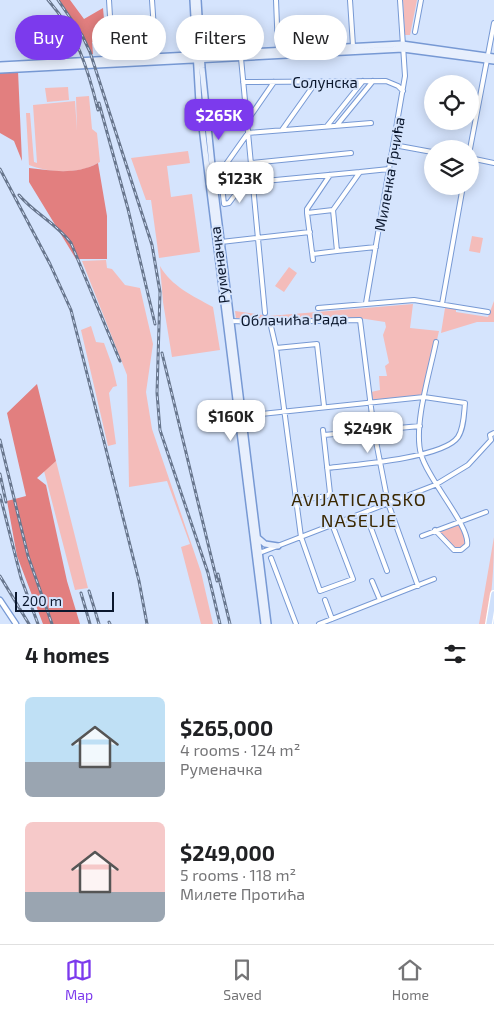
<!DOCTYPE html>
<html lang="en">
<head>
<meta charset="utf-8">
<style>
	:root { --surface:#fff; --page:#f6f6f6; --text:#202124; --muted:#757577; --line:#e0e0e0; --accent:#7c3aed }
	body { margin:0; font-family:"Exo 2",sans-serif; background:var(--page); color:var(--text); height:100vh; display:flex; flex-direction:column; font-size:19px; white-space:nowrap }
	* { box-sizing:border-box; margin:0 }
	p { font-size:16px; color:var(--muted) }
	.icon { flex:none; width:28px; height:28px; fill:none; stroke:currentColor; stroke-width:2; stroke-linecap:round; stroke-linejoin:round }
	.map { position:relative; height:624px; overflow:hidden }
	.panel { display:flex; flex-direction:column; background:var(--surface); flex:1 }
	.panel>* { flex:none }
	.hud { position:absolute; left:15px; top:15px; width:465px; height:45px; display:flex; gap:10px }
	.buttons { position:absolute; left:424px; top:75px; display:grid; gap:10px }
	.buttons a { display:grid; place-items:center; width:55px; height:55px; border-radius:50%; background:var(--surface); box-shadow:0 2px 12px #0003; font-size:25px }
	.scale { position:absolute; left:15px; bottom:12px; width:99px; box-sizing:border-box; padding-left:5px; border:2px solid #0b172d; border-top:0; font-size:14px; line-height:18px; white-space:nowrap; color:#0b172d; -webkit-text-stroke:4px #d5e4fd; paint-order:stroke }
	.price { position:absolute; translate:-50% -42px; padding:0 11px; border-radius:10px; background:#fff; color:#222; font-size:16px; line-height:32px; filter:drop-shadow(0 1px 2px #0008) }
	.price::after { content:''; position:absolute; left:50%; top:30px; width:15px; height:11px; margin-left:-8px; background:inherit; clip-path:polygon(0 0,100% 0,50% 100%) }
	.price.current { background:var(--accent); color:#fff }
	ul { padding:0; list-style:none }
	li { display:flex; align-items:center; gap:15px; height:125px; padding:0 25px }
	li span { display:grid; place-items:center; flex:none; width:140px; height:100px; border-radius:8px; color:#555 }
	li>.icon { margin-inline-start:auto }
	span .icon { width:60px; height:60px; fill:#fffc; stroke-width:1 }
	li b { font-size:21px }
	h2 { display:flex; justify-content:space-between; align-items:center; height:60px; padding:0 25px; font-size:21px }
	.tag { padding:0 18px; border-radius:22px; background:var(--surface); box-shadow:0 2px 12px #0003; font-size:18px; line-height:45px }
	.tag.current { background:var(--accent); color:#fff }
	.dock { display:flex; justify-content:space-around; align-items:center; height:70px; border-top:1px solid var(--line); background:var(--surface); font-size:14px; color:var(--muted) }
	.dock a { display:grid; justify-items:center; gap:2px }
	.dock .current { color:var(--accent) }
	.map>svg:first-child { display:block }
	.green { fill:#f4bcba }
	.forest { fill:#e27f7f }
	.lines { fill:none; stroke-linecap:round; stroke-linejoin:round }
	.minor-casing { stroke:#7799d4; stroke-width:6 }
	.tertiary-casing { stroke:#7799d4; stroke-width:7 }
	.secondary-casing { stroke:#7799d4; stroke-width:8 }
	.primary-casing { stroke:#fff; stroke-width:8 }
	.minor { stroke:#fff; stroke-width:4 }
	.tertiary { stroke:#fff; stroke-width:4.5 }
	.secondary { stroke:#e7effd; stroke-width:5 }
	.primary { stroke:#cfe0fb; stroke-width:5.5 }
	.rail-casing { stroke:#68768d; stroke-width:3 }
	.rail { stroke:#d5e4fd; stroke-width:1; stroke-dasharray:4; stroke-linecap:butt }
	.labels { text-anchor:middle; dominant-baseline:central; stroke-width:4; stroke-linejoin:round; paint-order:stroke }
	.street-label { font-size:15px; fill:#0b172d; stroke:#d5e4fd }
	.quarter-label { font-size:18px; letter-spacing:1px; fill:#3a2700; stroke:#d5e4fd }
</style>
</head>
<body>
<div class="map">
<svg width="494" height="624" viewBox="0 0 494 624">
	<rect width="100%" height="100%" fill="#d5e4fd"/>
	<path class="green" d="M403,0H417L410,35H405Z
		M68,87L69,100L47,102L45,88Z
		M89,96L92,129L97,133L100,162C78,175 51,173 29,165L26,113H30L34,162L37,163L33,105L75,101L77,131L76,97Z
		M188,151L190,163L167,166L171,197L192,194L200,252L159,258L151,200H146L131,158Z
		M472,236L483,238L480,253L469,251Z
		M106,260L107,268L112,269L125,285L140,288L153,344L146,392L152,429L201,572L213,624H201L181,547L190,544L167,481L129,487L127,375L82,261Z
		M160,266C171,286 193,296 213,307L220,350L172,357L163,302Z
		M289,267L297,273L284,292L275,286Z
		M494,301V322H477L441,333L445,308L456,309V312L488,317Z
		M413,304L410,328L439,331L424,397L373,401L371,392L380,390L379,376H387L385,366L389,363L383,335L386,327L385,322L359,318L270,322L236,318L235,311L269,316Z
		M91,326L96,342L104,343L112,365L117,386L113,387L109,393L116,444L108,446L81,330Z
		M56,461L88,588L75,590L44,471Z
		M460,522L467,545L458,551L436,530Z
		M494,537C494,567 492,594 487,624H479Z"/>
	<path class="forest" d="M58,0H70L84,19L103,8L106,41L92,42L93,54H90L81,35Z
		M18,71L22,161L14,141L0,133V72Z
		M98,163L107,216V259H76L29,182V168C53,171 76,175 98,163Z
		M37,384L56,461L37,478L46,485L67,581L80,624H43L17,556L7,501L26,496L7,413Z"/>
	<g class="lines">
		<defs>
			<path id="minor" d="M109,0L112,49
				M152,0L155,44
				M276,0L278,50
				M350,0L353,46
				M415,32L421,0
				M241,58L265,313
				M243,82L386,81L398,86L403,91
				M247,121L274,82
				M337,125L373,81
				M327,126L363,81
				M282,130L316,82
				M394,145L432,152
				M470,149L494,23
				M470,158L494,163
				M251,163L351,153
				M212,168L224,167L248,133L371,123
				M220,168L224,204L229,203L244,183L360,172
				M333,210L360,172L389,169
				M307,213V209L330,175
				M221,242L310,232
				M337,251L376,247
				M313,254L337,251L333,210L307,213L313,260
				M366,303L405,76L400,0
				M442,304L463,186
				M318,308L414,300L488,312
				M229,321L270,322L360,320L374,431L388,503L418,586
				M270,322L276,348L301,537L320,591L353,579L332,524
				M276,348L317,344L324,406
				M242,416L424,397L465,403C464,413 464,428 458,437C444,458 354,465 327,468
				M324,435L420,426
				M295,501L327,496L330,493L323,430
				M365,512L387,571
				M435,530L454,550H461L467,545C471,527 427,479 421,454C413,426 430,372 436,342
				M422,536L486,512
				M258,551L262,552L435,485L468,465L491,440L490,435L494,433
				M271,558L296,624
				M372,581L380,600
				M325,600L332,619
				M319,624L434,579"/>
			<path id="tertiary" d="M0,600L16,624"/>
			<path id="secondary" d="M193,0L199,103L264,624
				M198,0L202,68L213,175L268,624
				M0,65L402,44L494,57
				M0,70L403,49L494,61
				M258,538L265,544L278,546"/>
			<path id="primary" d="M489,624L494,594"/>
		</defs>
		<use href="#minor" class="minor-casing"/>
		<use href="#tertiary" class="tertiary-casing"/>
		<use href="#secondary" class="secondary-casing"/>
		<use href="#primary" class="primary-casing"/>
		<use href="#minor" class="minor"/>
		<use href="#tertiary" class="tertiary"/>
		<use href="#secondary" class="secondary"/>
		<use href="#primary" class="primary"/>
		<defs>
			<path id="rail" d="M48,0C77,33 88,69 98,110
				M58,0L82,35L90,52L152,245L160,292L157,393L160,430L208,573L220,624
				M99,103L128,209L155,324
				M0,169L50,264L71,310L139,581L147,624
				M19,195C34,213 56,223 71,243L120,361
				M162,353L217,581
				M0,440L28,556L52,624
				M0,474L6,502
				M0,495L21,578L38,624
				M218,574L230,624
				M0,576L29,624
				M89,591L99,624
				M81,593L90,624
				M109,622L110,624"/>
		</defs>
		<use href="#rail" class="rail-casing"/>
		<use href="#rail" class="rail"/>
	</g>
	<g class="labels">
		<g class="street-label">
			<text x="325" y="82">Солунска</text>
			<text transform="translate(389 174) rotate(-80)">Миленка Грчића</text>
			<text transform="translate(219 265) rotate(-97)">Руменачка</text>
			<text transform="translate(294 319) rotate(-1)">Облачића Рада</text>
		</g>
		<g class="quarter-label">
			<text x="359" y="499">AVIJATICARSKO<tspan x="359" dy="21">NASELJE</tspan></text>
		</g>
	</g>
</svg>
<div class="buttons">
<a><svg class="icon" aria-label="locate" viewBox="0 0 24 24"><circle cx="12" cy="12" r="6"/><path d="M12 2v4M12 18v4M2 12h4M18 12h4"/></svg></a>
<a><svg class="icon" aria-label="layers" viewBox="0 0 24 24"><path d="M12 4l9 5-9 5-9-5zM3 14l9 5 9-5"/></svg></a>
</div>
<div class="scale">200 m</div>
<b class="price current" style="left:219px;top:141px">$265K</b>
<b class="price" style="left:240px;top:204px">$123K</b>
<b class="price" style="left:231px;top:442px">$160K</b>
<b class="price" style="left:368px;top:454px">$249K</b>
<div class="hud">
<a class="tag current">Buy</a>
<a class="tag">Rent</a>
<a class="tag">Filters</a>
<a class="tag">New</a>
</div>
</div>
<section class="panel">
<h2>4 homes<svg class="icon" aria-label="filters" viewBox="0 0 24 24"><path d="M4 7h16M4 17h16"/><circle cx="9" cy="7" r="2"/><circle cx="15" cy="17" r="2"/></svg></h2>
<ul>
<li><span style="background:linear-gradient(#bfe0f5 65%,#9aa5b1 0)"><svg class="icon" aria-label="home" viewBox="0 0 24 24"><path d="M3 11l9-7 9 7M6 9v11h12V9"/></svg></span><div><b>$265,000</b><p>4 rooms · 124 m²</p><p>Руменачка</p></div></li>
<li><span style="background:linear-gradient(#f6c9c9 70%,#9aa5b1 0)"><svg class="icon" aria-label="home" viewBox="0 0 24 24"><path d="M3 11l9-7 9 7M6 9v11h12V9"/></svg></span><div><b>$249,000</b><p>5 rooms · 118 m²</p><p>Милете Протића</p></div></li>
</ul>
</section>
<nav class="dock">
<a class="current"><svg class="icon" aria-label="map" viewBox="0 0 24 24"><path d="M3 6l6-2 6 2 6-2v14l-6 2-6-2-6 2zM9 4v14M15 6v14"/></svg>Map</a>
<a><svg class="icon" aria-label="saved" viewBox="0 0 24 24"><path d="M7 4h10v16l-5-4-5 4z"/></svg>Saved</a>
<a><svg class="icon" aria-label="home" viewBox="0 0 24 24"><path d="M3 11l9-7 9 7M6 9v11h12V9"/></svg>Home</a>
</nav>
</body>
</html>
